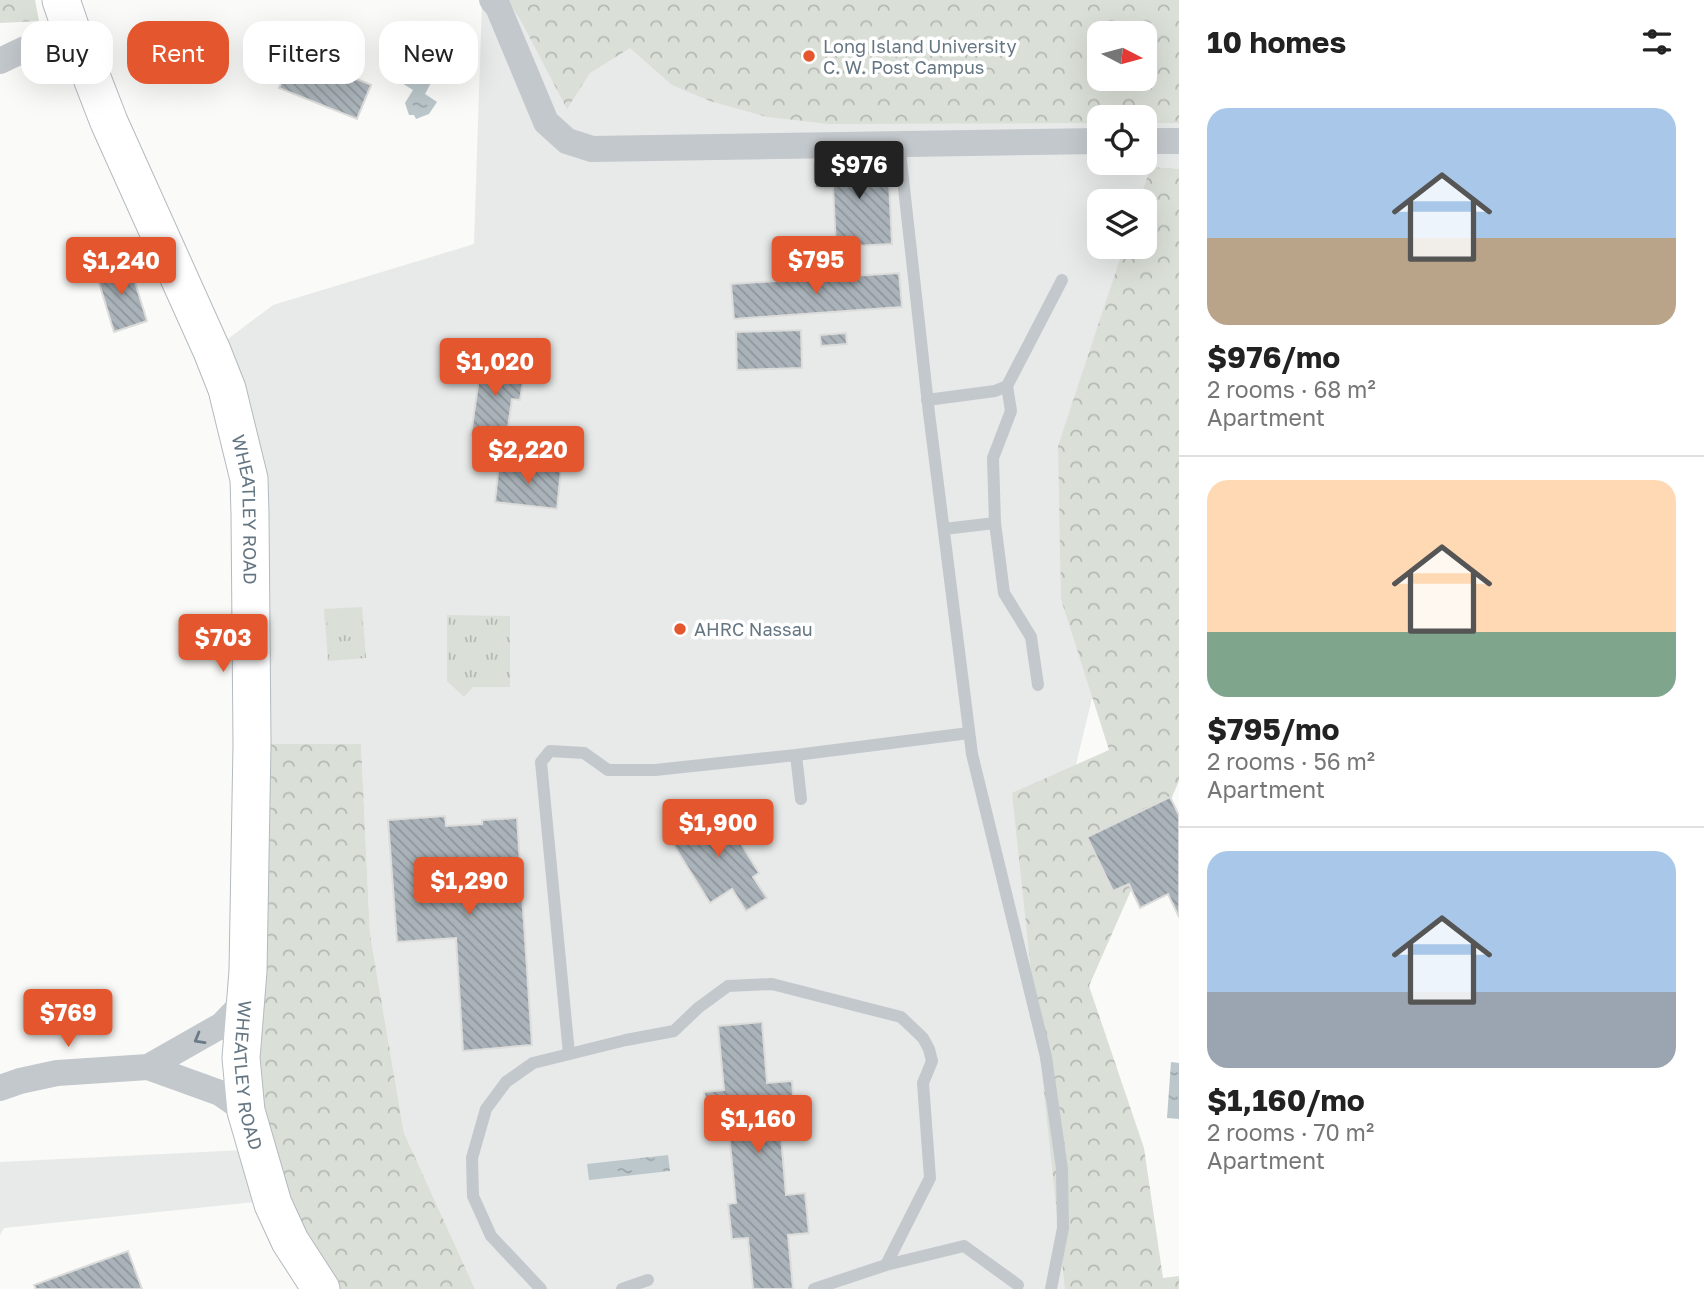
<!DOCTYPE html>
<html lang="en">
<head>
<meta charset="utf-8">
<style>
	:root { --surface:#fff; --page:#f6f6f6; --text:#222; --muted:#767676; --line:#e0e0e0; --accent:#e4572e }
	body { margin:0; font-family:"Golos Text",sans-serif; background:var(--page); color:var(--text); height:100vh; display:flex; flex-direction:column; font-size:26px; white-space:nowrap }
	* { box-sizing:border-box; margin:0 }
	p { font-size:23px; color:var(--muted) }
	.icon { flex:none; width:38px; height:38px; fill:none; stroke:currentColor; stroke-width:2; stroke-linecap:round; stroke-linejoin:round }
	.map { position:relative; flex:1; overflow:hidden }
	.side { display:flex; flex-direction:column; background:var(--surface); width:525px }
	.side>* { flex:none }
	.banner { position:absolute; left:21px; top:21px; width:665px; height:63px; display:flex; gap:14px }
	.needle { width:46px; rotate:96deg }
	.buttons { position:absolute; left:1087px; top:21px; display:grid; gap:14px }
	.buttons a { display:grid; place-items:center; width:70px; height:70px; border-radius:14px; background:var(--surface); box-shadow:0 7px 28px #0002; font-size:35px }
	.price { position:absolute; translate:-50% -60px; padding:0 16px; border-radius:7px; background:var(--accent); color:#fff; font-size:23px; line-height:46px; filter:drop-shadow(0 2px 4px #0008) }
	.price::after { content:''; position:absolute; left:50%; top:42px; width:21px; height:16px; margin-left:-10px; background:inherit; clip-path:polygon(0 0,100% 0,50% 100%) }
	.price.on { background:#222; color:#fff }
	ul { padding:0; list-style:none }
	li { display:grid; align-content:center; gap:14px; height:371px; padding:0 28px }
	li+li { border-top:2px solid var(--line) }
	li span { display:grid; place-items:center; height:217px; border-radius:21px; color:#555 }
	li>.icon { margin-inline-start:auto }
	span .icon { width:126px; height:126px; fill:#fffc; stroke-width:1 }
	li b { font-size:30px }
	h2 { display:flex; justify-content:space-between; align-items:center; height:84px; padding:0 28px; font-size:30px }
	.pill { padding:0 24px; border-radius:21px; background:var(--surface); box-shadow:0 7px 28px #0002; font-size:24px; line-height:63px }
	.pill.on { background:var(--accent); color:#fff }
	main { display:flex; flex:1; min-height:0 }
	.map>svg:first-child { display:block }
	.built { fill:#e8e9e9; fill-rule:evenodd }
	.grass { fill:url(#grass-tufts) }
	.forest { fill:url(#forest-crowns); fill-rule:evenodd }
	.pitch { fill:#dadfd7 }
	.water { fill:url(#water-ripples) }
	.building { fill:url(#building-back-hatch); stroke:#dcdcda; stroke-width:2 }
	.lines { fill:none; stroke-linecap:round; stroke-linejoin:round }
	.secondary-casing { stroke:#b3babf; stroke-width:39 }
	.lane { stroke:#c3c8cc; stroke-width:12 }
	.street { stroke:#c3c8cc; stroke-width:26 }
	.secondary { stroke:#fff; stroke-width:37 }
	.oneway { stroke:#6a7a87 }
	.poi-dot { fill:#e4572e; stroke:#fff; stroke-width:2.5 }
	.labels { text-anchor:middle; dominant-baseline:central; stroke-width:7; stroke-linejoin:round; paint-order:stroke }
	.poi-label { font-size:18px; fill:#657683; stroke:#fff; text-anchor:start }
	.street-label { font-size:18px; fill:#657683; stroke:#fff }
</style>
</head>
<body>
<main>
<div class="map">
<svg width="1179" height="1289" viewBox="0 0 1179 1289">
	<defs>
		<pattern id="grass-tufts" width="24" height="20" patternUnits="userSpaceOnUse" patternTransform="scale(1.75)"><rect width="24" height="20" fill="#dadfd7"/><path d="M3 7l-1-3M5 7V3M7 7l1-3M15 17l-1-3M17 17v-4M19 17l1-3" fill="none" stroke="#b4b9b4"/></pattern>
		<pattern id="forest-crowns" width="20" height="18" patternUnits="userSpaceOnUse" patternTransform="scale(1.75)"><rect width="20" height="18" fill="#dadfd7"/><path d="M2 6a3 3 0 1 1 6 0M12 15a3 3 0 1 1 6 0" fill="none" stroke="#b4b9b4"/></pattern>
		<pattern id="water-ripples" width="26" height="14" patternUnits="userSpaceOnUse" patternTransform="scale(1.75)"><rect width="26" height="14" fill="#bbc7cb"/><path d="M2 4q2-2 4 0t4 0M15 11q2-2 4 0t4 0" fill="none" stroke="#9ca6aa"/></pattern>
		<pattern id="building-back-hatch" width="6" height="6" patternUnits="userSpaceOnUse" patternTransform="scale(1.75)"><rect width="6" height="6" fill="#aab3b9"/><path d="M-1 5l2 2M0 0l6 6M5-1l2 2" fill="none" stroke="#8e969c"/></pattern>
	</defs>
	<rect width="100%" height="100%" fill="#fafaf8"/>
	<path class="built" d="M482,0H1179V339L1050,872L1081,1289H475L404,1133L370,934L361,744H252L250,514L212,351L273,305L474,244ZM1099,33H1144V79H1099ZM1099,117H1144V163H1099ZM1099,201H1144V247H1099Z
		M244,1150L255,1202L4,1228L0,1235V1162Z"/>
	<path class="grass" d="M362,607L366,658L328,661L324,609Z
		M447,615L510,616V687H473L464,697L447,681Z"/>
	<path class="forest" d="M0,0H35L39,21L0,23Z
		M507,0H1179V123H1145L1144,117H1099V123L830,124L768,117L710,101L672,85L630,48L590,73L567,109L520,19ZM1099,33H1144V79H1099Z
		M1151,167L1179,169V781L1089,986L1144,1148L1163,1278L1179,1276V1289H1065L1012,793L1109,750L1061,599L1058,446L1124,247H1144V201H1139Z
		M252,744H361L370,934L404,1133L475,1289H321L257,1157Z"/>
	<path class="pitch" d="M361,615L363,631L328,633L327,617Z
		M363,640L364,656L330,658L328,642Z"/>
	<path class="water" d="M421,65L431,83L425,94L437,102L429,114L416,119L414,115H409L405,103L413,90L400,82L405,74Z
		M1171,1062L1179,1063V1119L1167,1118Z
		M668,1155L670,1171L589,1180L587,1164Z"/>
	<path class="building" d="M296,45L338,63L340,58L362,67L357,79L371,85L357,119L279,88Z
		M888,160L892,244L836,247L833,187L815,188L814,164Z
		M129,263L147,321L114,332L96,273Z
		M899,273L902,307L734,319L731,284Z
		M801,330L802,368L737,370L736,332Z
		M846,333L847,344L821,346L820,335Z
		M482,356L518,361L515,380L523,381L520,400L512,399L506,441L471,435Z
		M499,463L561,469L557,509L495,502Z
		M1170,797L1179,815V917L1168,894L1140,908L1129,884L1113,891L1087,837Z
		M717,805L759,873L753,877L767,898L746,911L732,889L710,903L668,836Z
		M445,816L446,826L482,824V820L517,818L532,1045L463,1051L456,938L397,942L388,820Z
		M762,1022L767,1083L792,1081L795,1123L780,1125L786,1195L805,1193L809,1233L788,1235L793,1289H753L748,1238L732,1239L728,1204L736,1203L728,1123L720,1124L719,1114H712L706,1109L704,1092L724,1090L718,1026Z
		M128,1251L142,1289H36L34,1285Z"/>
	<g class="lines">
		<defs>
			<g id="secondary">
				<path id="s1" d="M61,0L75,41L85,60L109,122L212,351L227,389L249,479L250,514L252,744L248,971L241,1058L246,1111L273,1204L290,1241L321,1289"/>
			</g>
		</defs>
		<use href="#secondary" class="secondary-casing"/>
		<path class="lane" d="M899,143L929,413L972,754L1046,1057L1062,1169L1063,1228L1051,1289
			M927,400L995,391L1007,386L1062,280
			M995,523L993,458L1011,411L1007,386
			M944,529L995,523L1004,593L1031,637L1038,685
			M796,755L969,733
			M569,1054L541,762L550,751L584,753L608,770H655L796,755L801,799
			M886,1265L964,1246L1018,1285
			M541,1289L491,1236L473,1196L472,1158L486,1109L506,1082L533,1063L626,1040L674,1031L698,1008L728,986L772,984L901,1017L923,1038L929,1049L932,1061L923,1083L930,1178L886,1265L814,1289
			M622,1289L648,1280"/>
		<path class="street" d="M492,0L498,7L546,122L567,141L592,149L1099,141
			M0,61L25,49L75,41
			M1144,141H1179
			M148,1067L222,1025L244,1002
			M0,1088L20,1081L57,1073L148,1067L220,1093L246,1111"/>
		<use href="#secondary" class="secondary"/>
	</g>
	<defs><path id="oneway-chevron" d="M-2-3.5L2.5 0L-2 3.5" fill="none" stroke-width="1.6" stroke-linecap="round" stroke-linejoin="round" transform="scale(1.75)"/></defs>
	<use class="oneway" href="#oneway-chevron" transform="translate(199 1039) rotate(150)"/>
	<g class="poi-dot">
		<circle cx="809" cy="56" r="7"/>
		<circle cx="680" cy="629" r="7"/>
	</g>
	<g class="labels">
		<g class="poi-label">
			<text x="823" y="46">Long Island University<tspan x="823" dy="21">C. W. Post Campus</tspan></text>
			<text x="694" y="629">AHRC Nassau</text>
		</g>
		<g class="street-label">
			<text stroke="none"><textPath href="#s1" startOffset="546">WHEATLEY ROAD</textPath></text>
			<text stroke="none"><textPath href="#s1" startOffset="1113">WHEATLEY ROAD</textPath></text>
		</g>
	</g>
</svg>
<div class="buttons">
<a><svg class="needle" viewBox="-14 -14 28 28"><path d="M0-13l5 13h-10z" fill="#e53935"/><path d="M0 13l5-13h-10z" fill="#767676"/></svg></a>
<a><svg class="icon" aria-label="locate" viewBox="0 0 24 24"><circle cx="12" cy="12" r="6"/><path d="M12 2v4M12 18v4M2 12h4M18 12h4"/></svg></a>
<a><svg class="icon" aria-label="layers" viewBox="0 0 24 24"><path d="M12 4l9 5-9 5-9-5zM3 14l9 5 9-5"/></svg></a>
</div>
<b class="price on" style="left:859px;top:201px">$976</b>
<b class="price" style="left:816px;top:296px">$795</b>
<b class="price" style="left:121px;top:297px">$1,240</b>
<b class="price" style="left:495px;top:398px">$1,020</b>
<b class="price" style="left:528px;top:486px">$2,220</b>
<b class="price" style="left:223px;top:674px">$703</b>
<b class="price" style="left:718px;top:859px">$1,900</b>
<b class="price" style="left:469px;top:917px">$1,290</b>
<b class="price" style="left:68px;top:1049px">$769</b>
<b class="price" style="left:758px;top:1155px">$1,160</b>
<div class="banner">
<a class="pill">Buy</a>
<a class="pill on">Rent</a>
<a class="pill">Filters</a>
<a class="pill">New</a>
</div>
</div>
<section class="side">
<h2>10 homes<svg class="icon" aria-label="filters" viewBox="0 0 24 24"><path d="M4 7h16M4 17h16"/><circle cx="9" cy="7" r="2"/><circle cx="15" cy="17" r="2"/></svg></h2>
<ul>
<li><span style="background:linear-gradient(#a9c7e8 60%,#b9a48a 0)"><svg class="icon" aria-label="home" viewBox="0 0 24 24"><path d="M3 11l9-7 9 7M6 9v11h12V9"/></svg></span><div><b>$976/mo</b><p>2 rooms · 68 m²</p><p>Apartment</p></div></li>
<li><span style="background:linear-gradient(#ffd9b3 70%,#7fa58c 0)"><svg class="icon" aria-label="home" viewBox="0 0 24 24"><path d="M3 11l9-7 9 7M6 9v11h12V9"/></svg></span><div><b>$795/mo</b><p>2 rooms · 56 m²</p><p>Apartment</p></div></li>
<li><span style="background:linear-gradient(#a9c7e8 65%,#9aa5b1 0)"><svg class="icon" aria-label="home" viewBox="0 0 24 24"><path d="M3 11l9-7 9 7M6 9v11h12V9"/></svg></span><div><b>$1,160/mo</b><p>2 rooms · 70 m²</p><p>Apartment</p></div></li>
</ul>
</section>
</main>
</body>
</html>
